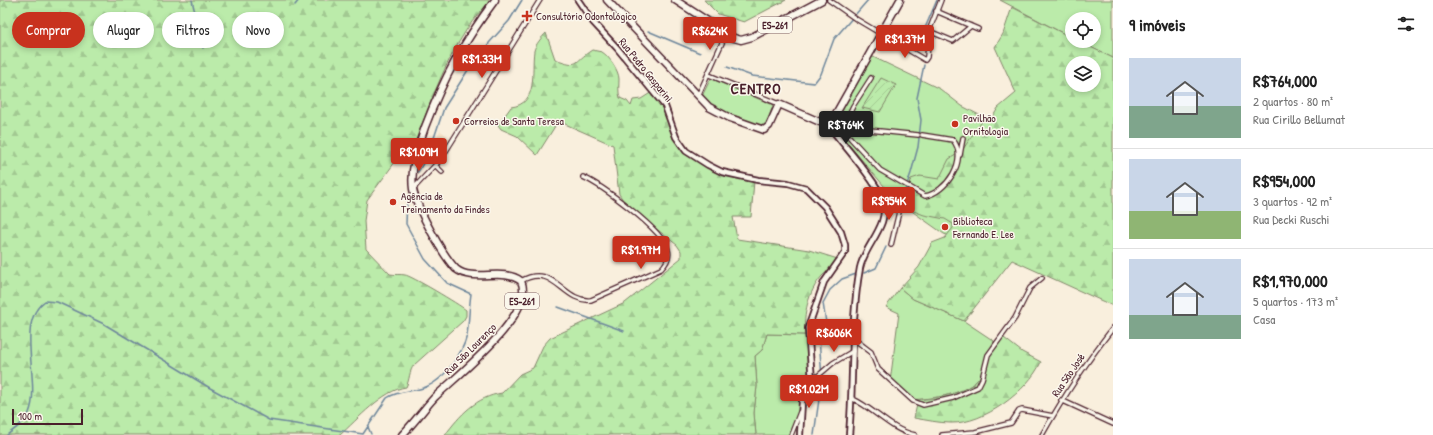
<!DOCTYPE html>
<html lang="pt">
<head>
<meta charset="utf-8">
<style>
	:root { --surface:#fff; --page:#f6f6f6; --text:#222; --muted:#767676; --line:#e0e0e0; --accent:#c8321e }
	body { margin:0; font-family:"Patrick Hand",sans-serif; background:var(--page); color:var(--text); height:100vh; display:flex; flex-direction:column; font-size:15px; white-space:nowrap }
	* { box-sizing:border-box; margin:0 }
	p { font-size:13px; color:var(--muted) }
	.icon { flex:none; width:22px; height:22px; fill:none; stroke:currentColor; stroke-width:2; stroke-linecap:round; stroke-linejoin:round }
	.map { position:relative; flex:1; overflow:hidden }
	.side { display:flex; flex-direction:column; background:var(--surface); width:320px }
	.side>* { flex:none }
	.banner { position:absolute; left:12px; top:12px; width:380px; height:36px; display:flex; gap:8px }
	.tools { position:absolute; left:1065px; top:12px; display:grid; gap:8px }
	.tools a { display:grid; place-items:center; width:36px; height:36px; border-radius:50%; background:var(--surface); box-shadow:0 2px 6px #0003; font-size:20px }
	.scale { position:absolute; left:12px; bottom:10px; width:71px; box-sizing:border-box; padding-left:4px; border:2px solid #4a1f2b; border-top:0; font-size:11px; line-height:14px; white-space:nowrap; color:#4a1f2b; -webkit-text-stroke:3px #fbf7ec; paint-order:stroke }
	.price { position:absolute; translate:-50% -34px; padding:0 9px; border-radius:4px; background:var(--accent); color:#fff; font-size:13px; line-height:26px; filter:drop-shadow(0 1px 2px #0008) }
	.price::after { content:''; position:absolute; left:50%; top:24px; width:12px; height:9px; margin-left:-6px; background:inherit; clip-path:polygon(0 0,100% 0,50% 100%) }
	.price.selected { background:#222; color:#fff }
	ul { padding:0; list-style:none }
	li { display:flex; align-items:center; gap:12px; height:100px; padding:0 16px }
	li+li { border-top:1px solid var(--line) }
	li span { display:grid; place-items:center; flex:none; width:112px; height:80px; border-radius:0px; color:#555 }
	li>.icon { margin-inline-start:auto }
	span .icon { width:48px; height:48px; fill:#fffc; stroke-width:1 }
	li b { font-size:17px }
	h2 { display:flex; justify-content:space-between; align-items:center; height:48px; padding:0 16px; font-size:17px }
	.chip { padding:0 14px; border-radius:18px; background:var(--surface); box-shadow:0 2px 6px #0003; font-size:14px; line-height:36px }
	.chip.selected { background:var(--accent); color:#fff }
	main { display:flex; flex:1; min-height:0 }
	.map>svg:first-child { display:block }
	.built { fill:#f6e5cb }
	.green { fill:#bbebaa; stroke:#82856a }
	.forest { fill:url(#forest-firs); stroke:#82856a; fill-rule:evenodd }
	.garden { fill:url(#garden-furrows); stroke:#82856a }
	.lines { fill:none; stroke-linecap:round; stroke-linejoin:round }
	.stream { stroke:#6d869b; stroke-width:1.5 }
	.minor-casing { stroke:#4a1f2b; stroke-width:6 }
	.tertiary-casing { stroke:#4a1f2b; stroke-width:8 }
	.primary-casing { stroke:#4a1f2b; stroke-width:9 }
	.minor { stroke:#fbf7ec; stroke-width:3.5 }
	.tertiary { stroke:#fbf7ec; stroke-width:4.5 }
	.primary { stroke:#fbf7ec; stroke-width:6 }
	.poi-dot { fill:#c8321e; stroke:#fbf7ec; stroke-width:1.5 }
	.labels { text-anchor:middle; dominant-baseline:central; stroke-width:3; stroke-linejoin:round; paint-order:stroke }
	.shield { fill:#fbf7ec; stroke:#7f6065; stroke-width:1 }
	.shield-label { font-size:10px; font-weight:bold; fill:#4a1f2b }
	.poi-label { font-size:11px; fill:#4a1f2b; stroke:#fbf7ec; text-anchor:start }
	.street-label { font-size:11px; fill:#4a1f2b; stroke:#fbf7ec }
	.district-label { font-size:15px; font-weight:bold; letter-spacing:1px; fill:#4a1f2b; stroke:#fbf7ec }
</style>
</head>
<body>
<main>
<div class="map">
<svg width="1113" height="435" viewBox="0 0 1113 435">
	<defs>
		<pattern id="forest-firs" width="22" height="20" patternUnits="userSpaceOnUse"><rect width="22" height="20" fill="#bbebaa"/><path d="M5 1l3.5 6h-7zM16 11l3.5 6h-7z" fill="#a2c992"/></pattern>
		<pattern id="garden-furrows" width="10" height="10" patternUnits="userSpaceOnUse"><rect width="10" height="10" fill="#bbebaa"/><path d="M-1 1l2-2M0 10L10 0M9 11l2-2" fill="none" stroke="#a2c992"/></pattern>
	</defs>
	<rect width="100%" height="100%" fill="#f9efdd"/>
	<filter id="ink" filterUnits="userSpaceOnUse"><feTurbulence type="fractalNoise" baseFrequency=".025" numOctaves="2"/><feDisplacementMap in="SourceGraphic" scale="8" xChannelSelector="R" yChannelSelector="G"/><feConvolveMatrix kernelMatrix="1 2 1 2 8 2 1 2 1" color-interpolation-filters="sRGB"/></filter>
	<g filter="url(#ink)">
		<path class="built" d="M440,130L450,139L441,152L435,148L437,144L435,142Z"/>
		<path class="green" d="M1000,0H1113V58L1078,41H1094V19H1072V38Z
			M871,56L940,89L962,106L983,117L1113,185L1019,258L944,234L896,200L832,125Z
			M712,79L773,105L766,126L764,127L712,107L702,96L710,80Z
			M900,288L913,299L964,321L994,341C990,349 984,371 981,376C965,396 934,398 910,400L890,382L899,313L886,307Z
			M767,334L805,335L811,382L789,435H756L754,413L757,386L755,356L762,350Z"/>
		<path class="forest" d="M0,0H490C483,10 473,19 467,29C441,68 426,115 409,158L401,154L367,200L364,221L366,249L390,274C395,275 401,274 405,275C410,275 460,305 466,310V316L463,321L414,365C409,371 410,379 406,387C383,390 357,420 340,435H0Z
			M704,0H786L744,22L718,14Z
			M1012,7L1072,38V41H1078L1113,58V306L1012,260L964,321L913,299L900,288L919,267L932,243L945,238L953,228V224L945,219L924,215L901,206L911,179L920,176L939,179L949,159L961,152L983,120L992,118L998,108L1016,93L995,47L1003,34ZM1072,63H1094V85H1072Z
			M546,33L555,59C581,68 572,63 592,50C595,51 599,51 602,52C609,56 619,71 619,79C619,86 618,91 620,98L627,101L631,106L633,100L641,99L652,92C666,108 665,115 672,133C687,166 723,173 754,181L751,217H733L737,239L809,250L841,260C836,266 828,270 822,276C808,292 803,315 805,335L767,334L762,350L755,356L757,386L754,413L756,435H445C460,415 476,397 502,393L520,374L533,368L543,346L550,338L625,303L681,258V251L677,245L627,206L619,194L613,145L565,124L557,123L537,155L517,136L501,129L498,125L511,107C539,104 531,71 534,51C535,45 542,37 546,33Z
			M999,337L1004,338L1022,352L1041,362C1028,391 984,424 951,423C939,423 926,420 914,418L918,400C936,398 974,393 982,373C987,360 988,346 999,337Z"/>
		<path class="garden" d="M881,78L896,85L880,112L862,108Z"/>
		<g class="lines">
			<path class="stream" d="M192,0L203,48
				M295,5L299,0
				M648,31L700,53
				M924,37L925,28L937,0
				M727,67L752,76L814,83L821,74L834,39L868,0
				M418,172L429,153L444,108L468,70L484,58L489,43L509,21L522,0
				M900,205L911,173L918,147L921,120L917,98L924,65
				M864,273L876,268L886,247
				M558,307L624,331
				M368,427L371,434
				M363,434L387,398C399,390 414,392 426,387C444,380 463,353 467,335C469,322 469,307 471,294L447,283L425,259L406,224L407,197
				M7,435C15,429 25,422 29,413C42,383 14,322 45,301L57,302L104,324L210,388L269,420L363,434
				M814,435L822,378L819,338L826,323L823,303L830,290L842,279L856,274"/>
			<defs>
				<path id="minor" d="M829,0L856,19L925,60L927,57L929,31L941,0
					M936,11L978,29
					M929,31L953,41L971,26
					M709,75L779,104
					M871,78L853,106L842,129L880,170L925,196C946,193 969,159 953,140L922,135
					M698,96L726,34
					M841,127L918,135
					M960,155L963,138
					M436,166L442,172
					M413,189L441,159L540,0
					M883,199L899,212L891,245
					M521,281C554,262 563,303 591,300L661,269C666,264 670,257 668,250C663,230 601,185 583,177
					M854,339L871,352L878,369L913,401L923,405L953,398L978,387L982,379L988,355L1015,318L1030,288L1042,278
					M812,381L833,363L853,351
					M853,399C875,409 890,430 915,435
					M1061,400L1113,424
					M791,435L800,412
					M942,435L975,432L1011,423L1019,411L1022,410L1053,416
					M1042,435C1063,398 1086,362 1113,328"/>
				<path id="tertiary" d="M578,0L593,22L617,48L665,106L676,137L686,151L708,165L722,172L758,180L788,183L806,188L825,207L841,232L845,245V252L824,282L808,328L812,381L802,402L800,435
					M829,126C841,142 878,183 883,200C890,226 865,244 860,268C850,322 854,380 849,435"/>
				<path id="primary" d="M607,0L709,107L730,118L764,130L769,126L779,104L829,126L900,0
					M675,0L734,38L741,40L752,37L822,0
					M402,435C414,423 423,410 434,398C456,376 537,314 521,281C503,267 474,283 456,269C443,256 416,207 413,189C410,169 418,147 425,127C444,77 463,43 495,0"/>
			</defs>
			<use href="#minor" class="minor-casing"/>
			<use href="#tertiary" class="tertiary-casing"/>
			<use href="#primary" class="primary-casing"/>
			<use href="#minor" class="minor"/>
			<use href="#tertiary" class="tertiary"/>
			<use href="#primary" class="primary"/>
		</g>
	</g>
	<g class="poi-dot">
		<path d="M525 10h4v4h4v4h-4v4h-4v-4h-4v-4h4z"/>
		<circle cx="456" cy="121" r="4"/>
		<circle cx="955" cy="124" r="4"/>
		<circle cx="393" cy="202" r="4"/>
		<circle cx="945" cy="227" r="4"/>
	</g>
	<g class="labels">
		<g class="shield">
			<rect x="758" y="17" width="34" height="16" rx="3"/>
			<rect x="505" y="293" width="34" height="16" rx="3"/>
		</g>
		<g class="shield-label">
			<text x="775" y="25">ES-261</text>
			<text x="522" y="301">ES-261</text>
		</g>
		<g class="poi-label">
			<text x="536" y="16">Consultório Odontológico</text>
			<text x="963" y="118">Pavilhão<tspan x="963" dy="13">Ornitologia</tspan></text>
			<text x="464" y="121">Correios de Santa Teresa</text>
			<text x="401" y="196">Agência de<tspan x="401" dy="13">Treinamento da Findes</tspan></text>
			<text x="953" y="221">Biblioteca<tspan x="953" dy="13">Fernando E. Lee</tspan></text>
		</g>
		<g class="street-label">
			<text transform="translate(646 70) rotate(51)">Rua Pedro Gasparini</text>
			<text transform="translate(470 349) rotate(-45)">Rua São Lourenço</text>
			<text transform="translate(1068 375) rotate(-56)">Rua São José</text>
		</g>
		<g class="district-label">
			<text x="756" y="88">CENTRO</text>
		</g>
	</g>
</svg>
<div class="tools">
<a><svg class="icon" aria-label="locate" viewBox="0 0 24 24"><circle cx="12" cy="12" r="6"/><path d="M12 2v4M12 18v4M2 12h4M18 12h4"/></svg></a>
<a><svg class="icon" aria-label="layers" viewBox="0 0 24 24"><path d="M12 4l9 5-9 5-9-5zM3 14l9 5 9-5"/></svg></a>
</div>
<div class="scale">100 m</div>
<b class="price" style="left:710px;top:51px">R$624K</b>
<b class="price" style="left:905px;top:59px">R$1.37M</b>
<b class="price" style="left:482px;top:79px">R$1.33M</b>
<b class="price selected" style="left:846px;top:145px">R$764K</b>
<b class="price" style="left:419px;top:172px">R$1.09M</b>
<b class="price" style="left:889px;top:221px">R$954K</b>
<b class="price" style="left:641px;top:270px">R$1.97M</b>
<b class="price" style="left:834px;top:353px">R$606K</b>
<b class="price" style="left:809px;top:409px">R$1.02M</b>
<div class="banner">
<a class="chip selected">Comprar</a>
<a class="chip">Alugar</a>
<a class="chip">Filtros</a>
<a class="chip">Novo</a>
</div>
</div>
<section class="side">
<h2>9 imóveis<svg class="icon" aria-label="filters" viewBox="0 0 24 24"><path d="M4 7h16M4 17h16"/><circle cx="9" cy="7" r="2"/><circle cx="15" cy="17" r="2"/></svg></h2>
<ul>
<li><span style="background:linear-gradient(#c9d6e8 60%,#7fa58c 0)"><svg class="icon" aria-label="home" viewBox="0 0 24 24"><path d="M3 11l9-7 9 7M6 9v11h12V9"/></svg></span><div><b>R$764,000</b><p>2 quartos · 80 m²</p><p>Rua Cirillo Bellumat</p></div></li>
<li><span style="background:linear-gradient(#c9d6e8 65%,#8fb573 0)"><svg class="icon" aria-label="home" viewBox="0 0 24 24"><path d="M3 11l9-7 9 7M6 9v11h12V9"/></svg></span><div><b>R$954,000</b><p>3 quartos · 92 m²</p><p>Rua Decki Ruschi</p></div></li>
<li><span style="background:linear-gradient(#c9d6e8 70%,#7fa58c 0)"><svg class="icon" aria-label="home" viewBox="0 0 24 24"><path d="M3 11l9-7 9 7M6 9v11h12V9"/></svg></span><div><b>R$1,970,000</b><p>5 quartos · 173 m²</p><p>Casa</p></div></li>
</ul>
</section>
</main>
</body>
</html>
